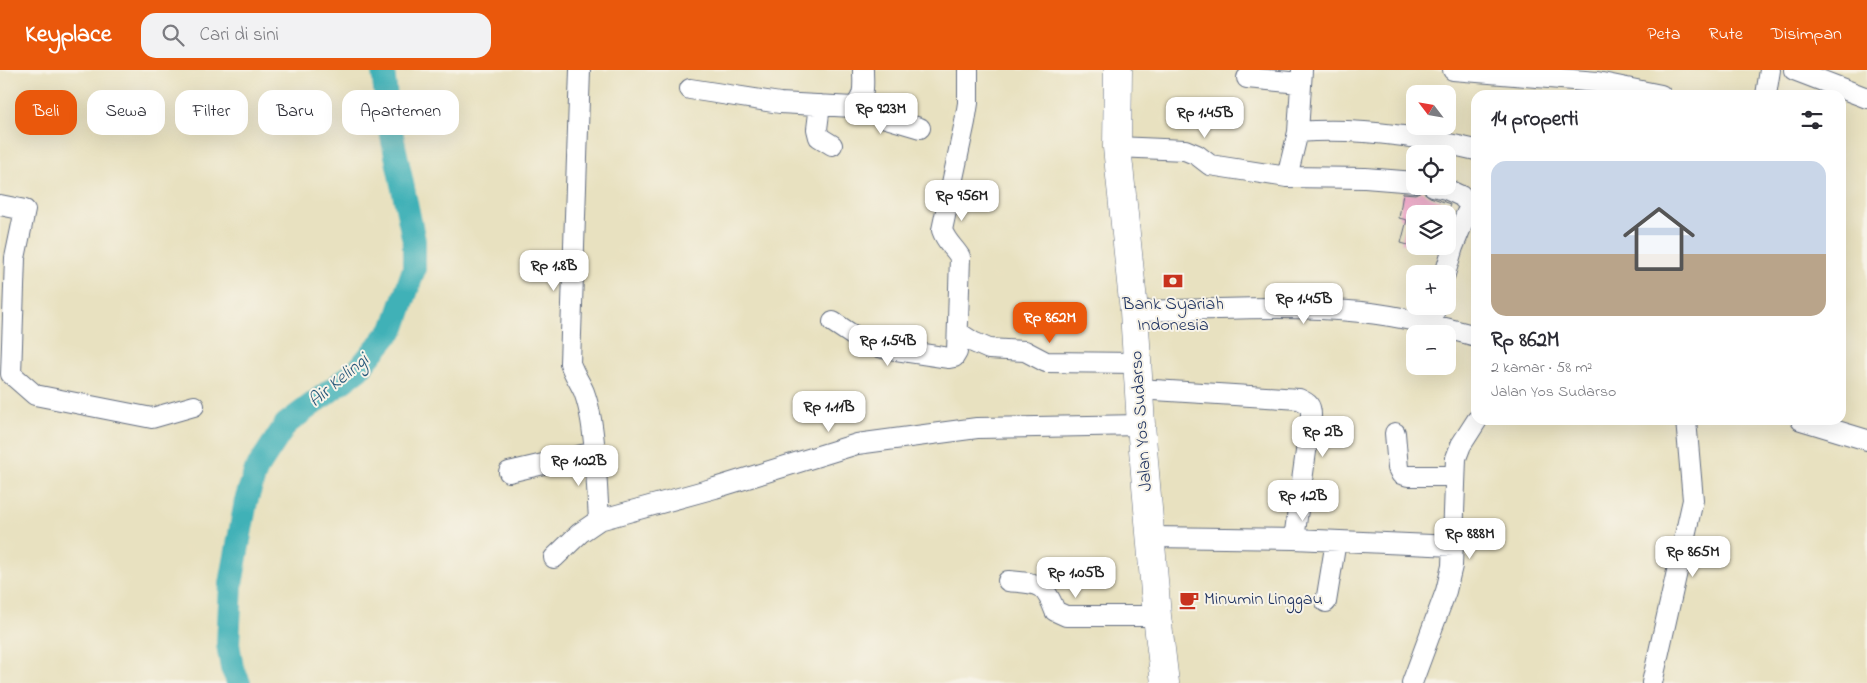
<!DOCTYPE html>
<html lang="id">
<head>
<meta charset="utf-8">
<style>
	:root { --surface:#fff; --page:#f2f2f3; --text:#2b2b33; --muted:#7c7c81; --line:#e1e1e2; --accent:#ea580c }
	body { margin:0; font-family:"Indie Flower",sans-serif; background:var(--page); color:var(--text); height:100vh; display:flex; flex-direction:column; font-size:19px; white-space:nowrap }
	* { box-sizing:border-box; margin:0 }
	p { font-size:16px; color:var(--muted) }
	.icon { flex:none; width:28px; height:28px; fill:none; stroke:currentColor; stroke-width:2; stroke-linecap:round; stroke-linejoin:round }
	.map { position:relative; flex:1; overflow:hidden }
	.panel { position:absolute; left:1471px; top:20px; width:375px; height:335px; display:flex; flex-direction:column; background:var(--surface); border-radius:15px; box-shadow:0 5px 20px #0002 }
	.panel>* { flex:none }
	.hud { position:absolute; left:15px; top:20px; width:475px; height:45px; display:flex; gap:10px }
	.needle { width:32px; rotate:301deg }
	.controls { position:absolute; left:1406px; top:15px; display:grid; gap:10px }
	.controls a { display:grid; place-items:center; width:50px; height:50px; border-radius:10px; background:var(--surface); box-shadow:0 5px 20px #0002; font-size:25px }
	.price { position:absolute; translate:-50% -42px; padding:0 11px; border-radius:10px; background:#fff; color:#222; font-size:16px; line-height:32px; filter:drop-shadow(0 1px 2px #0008) }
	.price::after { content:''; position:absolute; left:50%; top:30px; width:15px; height:11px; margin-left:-8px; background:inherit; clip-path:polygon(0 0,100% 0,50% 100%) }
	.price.current { background:var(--accent); color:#fff }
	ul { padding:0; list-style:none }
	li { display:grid; align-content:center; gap:10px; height:265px; padding:0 20px }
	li+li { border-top:1px solid var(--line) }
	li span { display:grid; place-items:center; height:155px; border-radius:15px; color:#555 }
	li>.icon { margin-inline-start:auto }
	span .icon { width:90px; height:90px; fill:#fffc; stroke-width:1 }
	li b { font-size:21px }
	h2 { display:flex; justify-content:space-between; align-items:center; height:60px; padding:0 20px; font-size:21px }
	.chip { padding:0 18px; border-radius:15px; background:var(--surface); box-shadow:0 5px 20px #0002; font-size:18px; line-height:45px }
	.chip.current { background:var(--accent); color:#fff }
	header { display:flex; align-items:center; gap:30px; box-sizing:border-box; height:70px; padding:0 25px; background:var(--accent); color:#fff }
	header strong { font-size:24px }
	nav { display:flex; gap:28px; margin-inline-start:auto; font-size:18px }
	.search { width:350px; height:45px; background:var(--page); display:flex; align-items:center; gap:12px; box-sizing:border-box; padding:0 18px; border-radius:15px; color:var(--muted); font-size:19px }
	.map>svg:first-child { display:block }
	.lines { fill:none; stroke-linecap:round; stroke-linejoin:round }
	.river { stroke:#40b1b7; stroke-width:24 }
	.building { fill:#f2a3c9 }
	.minor-casing { stroke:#636d80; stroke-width:22 }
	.highway-casing { stroke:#636d80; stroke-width:29 }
	.minor { stroke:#fff; stroke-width:20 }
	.highway { stroke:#fff; stroke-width:28 }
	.labels { text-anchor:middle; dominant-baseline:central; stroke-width:4; stroke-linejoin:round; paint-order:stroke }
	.poi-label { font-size:18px; fill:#1b2f5e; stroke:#f7f3e8 }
	.street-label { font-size:18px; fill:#1b2f5e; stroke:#f7f3e8 }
	.water-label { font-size:19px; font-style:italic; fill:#265679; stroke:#f7f3e8 }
</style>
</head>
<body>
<header>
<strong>Keyplace</strong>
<div class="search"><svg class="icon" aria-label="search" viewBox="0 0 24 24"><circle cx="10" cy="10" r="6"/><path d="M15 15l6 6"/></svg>Cari di sini</div>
<nav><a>Peta</a><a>Rute</a><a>Disimpan</a></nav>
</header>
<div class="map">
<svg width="1867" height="613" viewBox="0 0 1867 613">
	<rect width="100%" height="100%" fill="#f7f3e8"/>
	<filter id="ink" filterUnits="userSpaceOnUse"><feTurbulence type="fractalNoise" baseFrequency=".02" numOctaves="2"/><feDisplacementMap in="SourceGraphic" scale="10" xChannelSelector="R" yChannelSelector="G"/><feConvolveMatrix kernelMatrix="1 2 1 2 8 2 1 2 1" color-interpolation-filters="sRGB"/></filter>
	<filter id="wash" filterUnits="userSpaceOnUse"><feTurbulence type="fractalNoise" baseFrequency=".0096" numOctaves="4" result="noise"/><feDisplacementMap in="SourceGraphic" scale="20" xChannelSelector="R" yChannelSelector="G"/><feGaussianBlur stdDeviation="1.12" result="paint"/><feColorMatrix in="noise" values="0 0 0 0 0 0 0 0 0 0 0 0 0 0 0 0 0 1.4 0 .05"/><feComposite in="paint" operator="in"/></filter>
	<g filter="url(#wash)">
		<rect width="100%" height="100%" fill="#e8e1c0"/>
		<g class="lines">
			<path class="river" d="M239,613L232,598L228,574L231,514L246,431L256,400L286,354L358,300L394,257L414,199V171L388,47L383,0"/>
		</g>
		<g id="blocks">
			<path class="building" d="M1422,121L1430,127L1450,134L1449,138L1441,136L1439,144H1415V177L1401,173L1407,150L1399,148L1403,123L1415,124Z"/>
		</g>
	</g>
	<g filter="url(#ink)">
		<use href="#blocks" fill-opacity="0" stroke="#636d80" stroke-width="1"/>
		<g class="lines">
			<defs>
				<path id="minor" d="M1453,0L1597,12L1661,25
					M1794,0L1867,28
					M1247,8L1300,13
					M690,19L780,33L853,37C866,28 863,14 863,0
					M1766,25L1770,0
					M858,33L886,48L920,58
					M820,35L817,59L819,67L832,75
					M1298,62C1358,57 1418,66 1476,80
					M1117,77L1185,80L1197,85L1210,95L1287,107L1365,108L1415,112
					M1287,107L1298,62L1302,0
					M1433,116L1446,119L1461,126L1468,133V140L1453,177L1445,204
					M0,135L25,140L15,188L11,304L35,325L152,348L194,336
					M1134,241C1209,240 1286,234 1361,242C1401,246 1438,256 1476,266
					M833,252L863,272L883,278L949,288L954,287L957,282L960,187C954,177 946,172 942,160L965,52L968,33V0
					M1431,254L1436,236
					M959,263L973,272L989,279L1025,281L1046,292L1137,293
					M1138,319L1299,329C1308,333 1311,335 1311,345L1294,469
					M1801,350L1867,370
					M1395,363L1398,398L1401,404L1408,406H1455
					M595,382L599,450
					M509,402L595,382C593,362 591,341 584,322C580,312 574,305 570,293L580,0
					M1152,467L1294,469L1454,476
					M554,488L580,463L599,450L715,418L857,374L977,358L1141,355
					M1008,511C1037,514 1044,511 1055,541L1066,546H1157
					M1326,532L1336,471
					M1412,613L1446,521L1452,496L1456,388L1461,375L1477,350
					M1652,613L1693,430L1686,350"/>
				<path id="highway" d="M1118,0L1117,77L1134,241L1141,355L1157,546L1165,613"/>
			</defs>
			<use href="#minor" class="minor-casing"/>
			<use href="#highway" class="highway-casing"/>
			<use href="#minor" class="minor"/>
			<use href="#highway" class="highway"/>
		</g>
	</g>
	<defs>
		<symbol id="bank-bare" viewBox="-9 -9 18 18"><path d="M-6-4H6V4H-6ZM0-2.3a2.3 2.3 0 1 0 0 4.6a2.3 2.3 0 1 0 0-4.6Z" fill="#c8321e" stroke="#f7f3e8" stroke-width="2.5" paint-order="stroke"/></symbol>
		<symbol id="cafe-bare" viewBox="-9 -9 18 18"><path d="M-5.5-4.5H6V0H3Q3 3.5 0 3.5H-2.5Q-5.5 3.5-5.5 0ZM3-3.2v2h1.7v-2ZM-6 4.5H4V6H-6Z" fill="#c8321e" stroke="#f7f3e8" stroke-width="2.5" paint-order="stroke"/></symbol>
	</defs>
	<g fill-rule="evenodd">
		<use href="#bank-bare" x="1159" y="197" width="28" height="28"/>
		<use href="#cafe-bare" x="1175" y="516" width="28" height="28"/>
	</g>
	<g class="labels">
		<g class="poi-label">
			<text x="1173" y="235">Bank Syariah<tspan x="1173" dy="21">Indonesia</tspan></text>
			<text x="1204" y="530" text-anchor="start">Minumin Linggau</text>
		</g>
		<g class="street-label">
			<text transform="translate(1142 351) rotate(-94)">Jalan Yos Sudarso</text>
		</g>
		<g class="water-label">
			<text transform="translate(339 311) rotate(-40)">Air Kelingi</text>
		</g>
	</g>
</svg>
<div class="controls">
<a><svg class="needle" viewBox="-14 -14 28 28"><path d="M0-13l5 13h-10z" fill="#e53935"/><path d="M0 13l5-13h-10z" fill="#7c7c81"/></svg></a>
<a><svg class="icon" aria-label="locate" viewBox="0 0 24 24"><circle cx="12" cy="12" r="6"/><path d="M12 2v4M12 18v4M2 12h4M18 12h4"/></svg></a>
<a><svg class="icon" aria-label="layers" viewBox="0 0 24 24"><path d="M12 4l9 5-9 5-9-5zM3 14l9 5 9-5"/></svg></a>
<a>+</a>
<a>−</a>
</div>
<b class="price" style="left:881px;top:65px">Rp 923M</b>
<b class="price" style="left:1205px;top:69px">Rp 1.45B</b>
<b class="price" style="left:962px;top:152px">Rp 956M</b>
<b class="price" style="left:554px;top:222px">Rp 1.8B</b>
<b class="price" style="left:1304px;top:255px">Rp 1.45B</b>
<b class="price current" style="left:1050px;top:274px">Rp 862M</b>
<b class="price" style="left:888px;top:297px">Rp 1.54B</b>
<b class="price" style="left:829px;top:363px">Rp 1.11B</b>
<b class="price" style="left:1323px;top:388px">Rp 2B</b>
<b class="price" style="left:579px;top:417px">Rp 1.02B</b>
<b class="price" style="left:1303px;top:452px">Rp 1.2B</b>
<b class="price" style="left:1470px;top:490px">Rp 888M</b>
<b class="price" style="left:1693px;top:508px">Rp 865M</b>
<b class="price" style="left:1076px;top:529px">Rp 1.05B</b>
<div class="hud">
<a class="chip current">Beli</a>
<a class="chip">Sewa</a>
<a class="chip">Filter</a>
<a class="chip">Baru</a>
<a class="chip">Apartemen</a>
</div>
<section class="panel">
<h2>14 properti<svg class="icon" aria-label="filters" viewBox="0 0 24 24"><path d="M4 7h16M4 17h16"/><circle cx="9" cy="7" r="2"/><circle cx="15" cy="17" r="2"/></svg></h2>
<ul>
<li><span style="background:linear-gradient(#c9d6e8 60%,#b9a48a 0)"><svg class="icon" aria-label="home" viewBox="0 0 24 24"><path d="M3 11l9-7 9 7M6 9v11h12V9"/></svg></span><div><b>Rp 862M</b><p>2 kamar · 58 m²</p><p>Jalan Yos Sudarso</p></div></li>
</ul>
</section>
</div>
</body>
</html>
